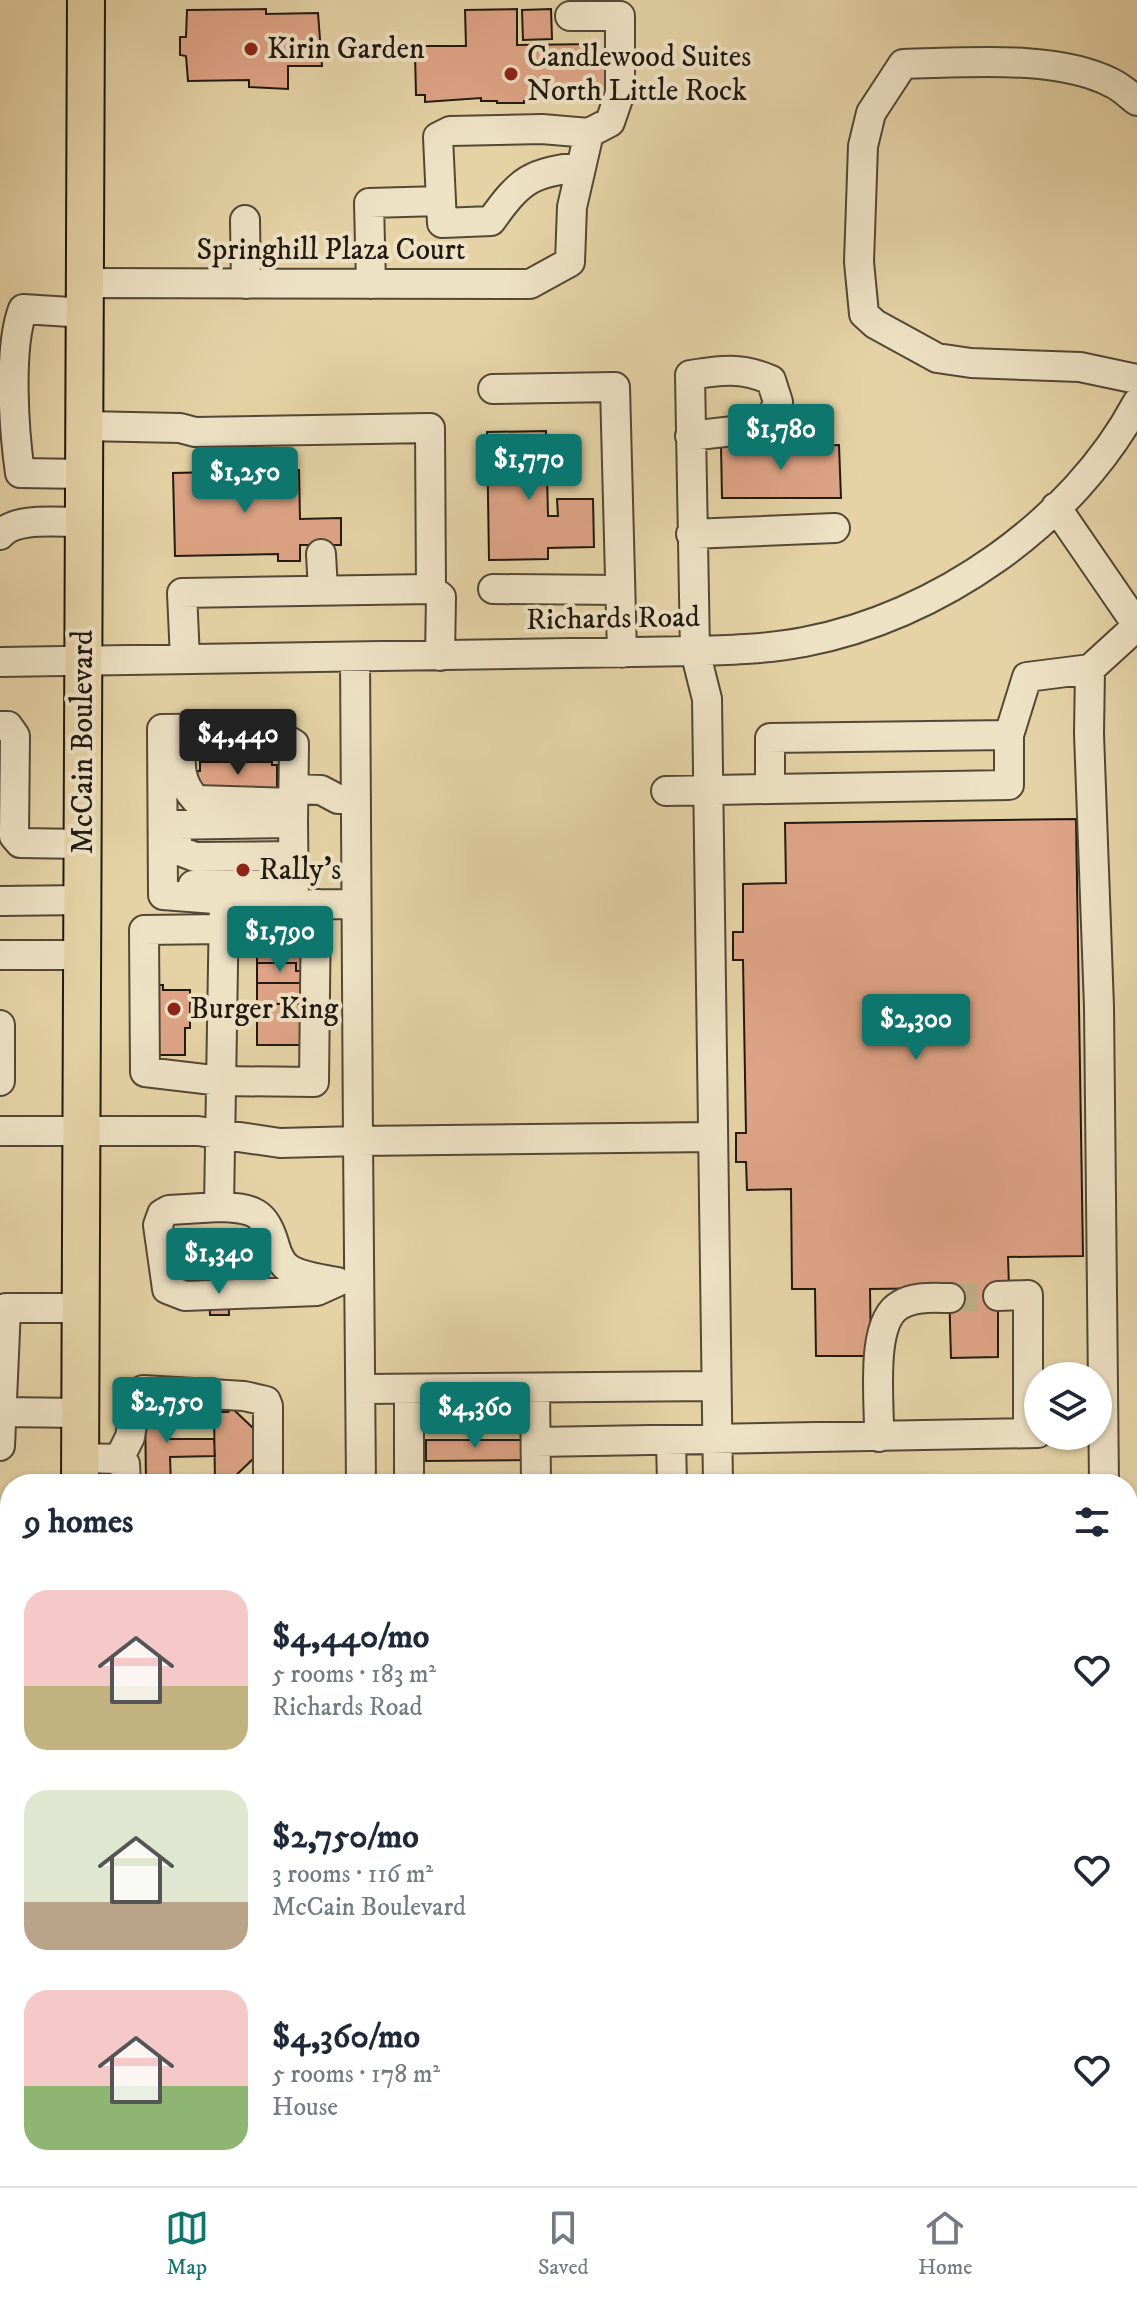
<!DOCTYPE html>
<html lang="en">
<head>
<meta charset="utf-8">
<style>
	:root { --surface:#fff; --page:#f6f6f7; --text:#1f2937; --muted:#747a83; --line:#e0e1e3; --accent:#0f766e }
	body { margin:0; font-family:"IM FELL DW Pica",serif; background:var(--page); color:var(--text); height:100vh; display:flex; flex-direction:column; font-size:30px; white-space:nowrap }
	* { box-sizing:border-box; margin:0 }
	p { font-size:26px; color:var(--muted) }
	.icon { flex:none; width:44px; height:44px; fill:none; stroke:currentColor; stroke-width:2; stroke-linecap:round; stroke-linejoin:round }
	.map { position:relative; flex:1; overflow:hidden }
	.details { position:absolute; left:0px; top:1474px; width:1138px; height:712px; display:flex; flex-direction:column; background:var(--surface); border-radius:32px 32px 0 0; box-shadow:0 2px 6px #0004 }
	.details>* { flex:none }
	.fabs { position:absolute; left:1024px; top:1362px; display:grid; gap:16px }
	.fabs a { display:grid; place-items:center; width:88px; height:88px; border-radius:50%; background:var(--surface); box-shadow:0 2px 6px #0004; font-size:40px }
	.price { position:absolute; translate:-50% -68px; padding:0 18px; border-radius:8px; background:var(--accent); color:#fff; font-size:26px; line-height:52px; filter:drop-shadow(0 2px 4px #0008) }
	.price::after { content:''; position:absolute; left:50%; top:48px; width:24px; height:18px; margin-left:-12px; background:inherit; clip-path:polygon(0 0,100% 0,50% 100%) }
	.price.on { background:#222; color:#fff }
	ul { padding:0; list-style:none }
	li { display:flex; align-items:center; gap:24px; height:200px; padding:0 24px }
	li span { display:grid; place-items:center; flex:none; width:224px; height:160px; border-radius:24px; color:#555 }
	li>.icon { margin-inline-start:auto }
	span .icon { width:96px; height:96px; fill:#fffc; stroke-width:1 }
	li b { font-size:34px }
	h2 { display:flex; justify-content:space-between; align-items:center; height:96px; padding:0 24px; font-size:34px }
	.dock { display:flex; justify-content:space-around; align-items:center; height:112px; border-top:2px solid var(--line); background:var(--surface); font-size:22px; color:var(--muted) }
	.dock a { display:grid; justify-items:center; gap:4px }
	.dock .on { color:var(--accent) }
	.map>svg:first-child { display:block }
	.building { fill:#dfa487; stroke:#211910; stroke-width:2 }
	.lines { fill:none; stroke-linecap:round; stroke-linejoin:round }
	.minor-tunnel { stroke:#beae88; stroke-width:28; stroke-dasharray:28 14; stroke-linecap:butt }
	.minor-casing { stroke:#524836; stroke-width:32 }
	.major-casing { stroke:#211910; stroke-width:40 }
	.minor { stroke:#eee2c5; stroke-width:28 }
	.major { stroke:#e5d3a6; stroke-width:36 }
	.poi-dot { fill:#8f2418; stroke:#eee2c5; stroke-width:3 }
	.labels { text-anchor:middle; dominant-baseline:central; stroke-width:8; stroke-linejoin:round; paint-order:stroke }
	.poi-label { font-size:30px; fill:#211910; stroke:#eee2c5; text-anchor:start }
	.street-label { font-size:30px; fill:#211910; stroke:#eee2c5 }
</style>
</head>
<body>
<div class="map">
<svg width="1137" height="2186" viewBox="0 0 1137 2186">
	<rect width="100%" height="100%" fill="#e5d3a6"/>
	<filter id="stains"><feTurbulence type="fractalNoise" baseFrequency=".0025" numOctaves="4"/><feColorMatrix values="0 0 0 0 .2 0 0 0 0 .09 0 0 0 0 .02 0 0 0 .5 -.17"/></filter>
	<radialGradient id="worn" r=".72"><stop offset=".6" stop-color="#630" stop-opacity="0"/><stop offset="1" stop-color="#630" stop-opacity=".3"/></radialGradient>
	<path class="building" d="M266,9V14L318,13L322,66H288V89L249,87V80L188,81L186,56L180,55V37H186L187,10Z
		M517,9V45L596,44V51H605L606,93H596L597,100H564V97H540V100L524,101V103H497V101H481V98L425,102V95H416L415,54H424V46H466L465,10Z
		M551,9L552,39L523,40L522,10Z
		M546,431L548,516H558L557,499H593L594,547L548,548V559L489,560L487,432Z
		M776,444V447L839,445L841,498H722L721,446Z
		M299,470L300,519L341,518V545H300V561H278V554L175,556L173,473Z
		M200,762H272V765H277V792H200L197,771H200Z
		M1076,819L1083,1256L1008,1257L1009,1287H998V1357L951,1358L949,1288L870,1289L871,1356H816L815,1289H792L791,1189L747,1190L746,1162H736V1133H746L743,960H733V932H743V884L786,883L785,823Z
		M257,941H307V971H296V963H257Z
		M257,963H296V971H307V983H257Z
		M257,983H307V1004H257Z
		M158,985H163V990H190V1028H185V1055H159Z
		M257,1004H307V1045H257Z
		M245,1232L246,1276L194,1277V1263H187V1247H194V1233Z
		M209,1277H228L229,1315H210Z
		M168,1403L169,1439H214L215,1456L170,1457L171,1484H146L145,1404Z
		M232,1408L254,1429L255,1457L228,1483L215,1484L214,1412H228Z
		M426,1440H524V1460L426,1461Z
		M187,2176H352V2186H187Z
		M958,2176H1071V2186H957Z"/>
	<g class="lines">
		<path class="minor-tunnel" d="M950,1298L998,1296"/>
		<defs>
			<path id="minor" d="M1137,101C1129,95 1121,87 1112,83C1056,54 964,63 903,64L871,113L863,146L859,262L864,314L875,324L937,358L971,363L1080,367L1137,379
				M581,167C531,172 520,180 491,221L442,223L438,137L450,131L542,129L589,133
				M245,220L246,284
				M87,283L530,284L570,262L572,207L589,133L610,122L620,93V16H570
				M371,284L369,203L441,201
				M493,389L615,387L622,653
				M84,426L180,428L195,432L430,428L431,589L182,593L185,659
				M690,436L768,427L778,402L771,380C741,367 722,370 690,375L695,651L707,699L718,1484
				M84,474L20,473C14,431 8,348 23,309L86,313
				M1056,507L1137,625
				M691,534L835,528
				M0,535C16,516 60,523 84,522
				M321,554L323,590
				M431,589L441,597L440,656
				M493,589L620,590
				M0,662L695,651C731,650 768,649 804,642C937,617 1073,523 1137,403
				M0,726H8L15,736L14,836L20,843L83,844
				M181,741C180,765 179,782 196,800L293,803
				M294,789L321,790L338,799L356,798
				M770,789L1009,785V735
				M666,791L770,789V738L1009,735L1027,677L1090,669
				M163,825L293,823L294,905
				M177,825V850L195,857L293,856
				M193,885H294
				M0,901L83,900
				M224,905L215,899L163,895L162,729L266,728L294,744L293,823
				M224,929L144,930L145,1072L221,1081L314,1082L316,904
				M0,955H82
				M0,1025V1081
				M0,1131H198L280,1143L358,1141L355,657
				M219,1207C253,1208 265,1211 275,1246C277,1253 281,1263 288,1268C300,1277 323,1279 337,1282L317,1291L185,1296L167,1289L158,1225L162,1214L169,1210Z
				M219,1207L224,905L356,904
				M998,1296L1028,1295V1433
				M535,1388L536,1484
				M361,1389L716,1386
				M409,1389V1484
				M3,1412L81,1413
				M879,1437C880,1404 869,1322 900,1305C915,1296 933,1298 950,1298
				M671,1441L672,1484
				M536,1442L1038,1433
				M0,1446L6,1308H81
				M80,1458L119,1459L125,1464L126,1484
				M119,1459L130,1437L137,1393L143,1390L244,1396L266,1401L268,1406V1484
				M361,1484L358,1141L712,1137
				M1104,1484L1099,1007L1089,734L1090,669L1137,626
				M1128,1549H1137
				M0,1566H10
				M1128,1638H1137
				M1128,1742H1137
				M1128,1772L1137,1774
				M1128,1892L1137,1865
				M0,1958H10
				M1128,2116L1137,2115
				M0,2135H10
				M382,2176V2186
				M424,2176L425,2186
				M1107,2176L1109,2186
				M133,2186V2176
				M663,2186L670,2176
				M909,2186L912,2176"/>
			<path id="major" d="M80,1484L86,0
				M76,2176V2186"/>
		</defs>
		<use href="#minor" class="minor-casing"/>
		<use href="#major" class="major-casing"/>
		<use href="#minor" class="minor"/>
		<use href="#major" class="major"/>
	</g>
	<g class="poi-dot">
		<circle cx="251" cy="49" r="8"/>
		<circle cx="511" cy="74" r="8"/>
		<circle cx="243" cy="870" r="8"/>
		<circle cx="174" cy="1009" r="8"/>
	</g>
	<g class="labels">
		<g class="poi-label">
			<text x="267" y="49">Kirin Garden</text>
			<text x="527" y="57">Candlewood Suites<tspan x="527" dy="34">North Little Rock</tspan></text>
			<text x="259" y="870">Rally's</text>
			<text x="190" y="1009">Burger King</text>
		</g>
		<g class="street-label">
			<text x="331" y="250">Springhill Plaza Court</text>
			<text transform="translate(613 619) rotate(-1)">Richards Road</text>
			<text transform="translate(83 742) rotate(-90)">McCain Boulevard</text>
		</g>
	</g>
	<rect width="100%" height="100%" filter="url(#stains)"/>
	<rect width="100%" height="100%" fill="url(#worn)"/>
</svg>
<div class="fabs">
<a><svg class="icon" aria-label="layers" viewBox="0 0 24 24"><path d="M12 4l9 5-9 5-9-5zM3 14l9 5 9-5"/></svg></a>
</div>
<b class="price" style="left:781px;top:472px">$1,780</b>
<b class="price" style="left:529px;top:502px">$1,770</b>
<b class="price" style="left:245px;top:515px">$1,250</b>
<b class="price on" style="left:238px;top:777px">$4,440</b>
<b class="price" style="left:280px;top:974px">$1,790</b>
<b class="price" style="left:916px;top:1062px">$2,300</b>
<b class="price" style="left:219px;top:1296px">$1,340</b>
<b class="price" style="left:167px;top:1445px">$2,750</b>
<b class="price" style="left:475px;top:1450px">$4,360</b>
<section class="details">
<h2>9 homes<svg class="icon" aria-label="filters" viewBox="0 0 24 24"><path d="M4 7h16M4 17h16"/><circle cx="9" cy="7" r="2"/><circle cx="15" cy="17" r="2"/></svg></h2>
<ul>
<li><span style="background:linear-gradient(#f6c9c9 60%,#c2b280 0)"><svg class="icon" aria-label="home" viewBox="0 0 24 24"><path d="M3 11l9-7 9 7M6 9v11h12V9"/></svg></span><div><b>$4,440/mo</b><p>5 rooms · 183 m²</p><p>Richards Road</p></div><svg class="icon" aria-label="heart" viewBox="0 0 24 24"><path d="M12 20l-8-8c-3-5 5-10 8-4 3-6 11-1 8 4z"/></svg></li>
<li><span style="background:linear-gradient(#dfe7d0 70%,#b9a48a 0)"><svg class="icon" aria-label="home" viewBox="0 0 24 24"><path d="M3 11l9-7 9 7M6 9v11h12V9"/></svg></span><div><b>$2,750/mo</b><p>3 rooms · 116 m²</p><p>McCain Boulevard</p></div><svg class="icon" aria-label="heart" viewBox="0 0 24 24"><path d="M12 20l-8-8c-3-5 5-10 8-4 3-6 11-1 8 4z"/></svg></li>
<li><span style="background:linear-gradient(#f6c9c9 60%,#8fb573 0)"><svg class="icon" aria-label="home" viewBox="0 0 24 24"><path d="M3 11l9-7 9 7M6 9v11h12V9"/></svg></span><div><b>$4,360/mo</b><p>5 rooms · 178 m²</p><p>House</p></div><svg class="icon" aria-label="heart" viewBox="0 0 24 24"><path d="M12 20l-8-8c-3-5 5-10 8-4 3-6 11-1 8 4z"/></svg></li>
</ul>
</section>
</div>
<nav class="dock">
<a class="on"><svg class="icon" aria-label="map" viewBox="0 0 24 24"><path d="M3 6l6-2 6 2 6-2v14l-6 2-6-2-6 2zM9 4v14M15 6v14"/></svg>Map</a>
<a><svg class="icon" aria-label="saved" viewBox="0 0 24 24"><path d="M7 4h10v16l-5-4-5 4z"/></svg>Saved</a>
<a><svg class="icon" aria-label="home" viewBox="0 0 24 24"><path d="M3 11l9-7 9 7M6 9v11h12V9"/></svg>Home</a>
</nav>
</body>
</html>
